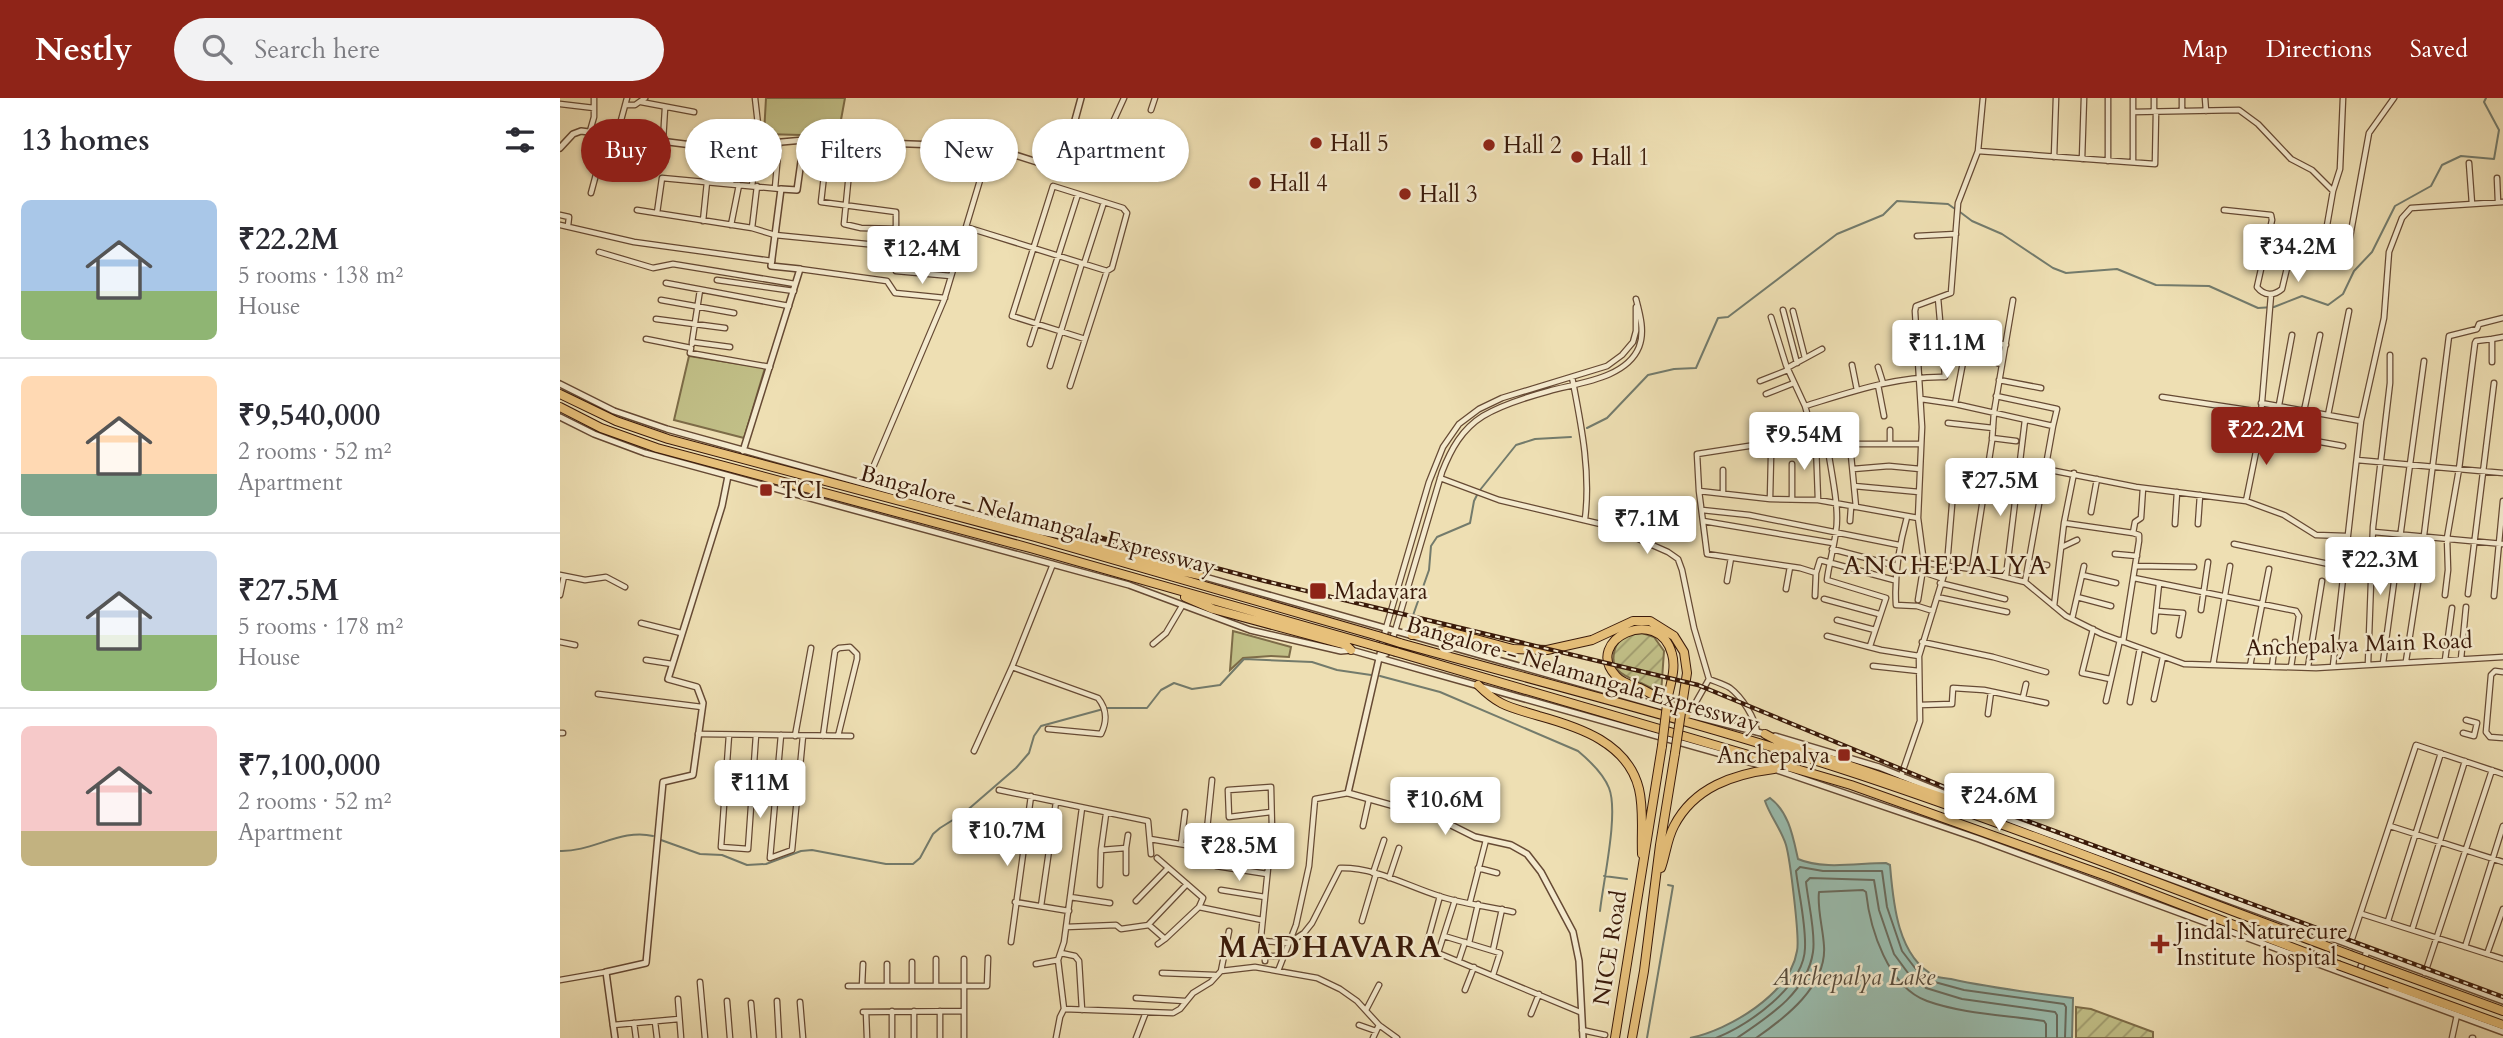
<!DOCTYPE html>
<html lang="en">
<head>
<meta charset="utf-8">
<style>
	:root { --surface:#fff; --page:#f2f2f3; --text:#2b2b33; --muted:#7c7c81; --line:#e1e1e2; --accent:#8f2418 }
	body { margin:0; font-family:Cardo,serif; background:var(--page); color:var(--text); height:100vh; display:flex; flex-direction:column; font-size:26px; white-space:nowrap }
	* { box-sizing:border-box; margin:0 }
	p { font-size:23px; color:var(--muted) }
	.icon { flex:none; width:38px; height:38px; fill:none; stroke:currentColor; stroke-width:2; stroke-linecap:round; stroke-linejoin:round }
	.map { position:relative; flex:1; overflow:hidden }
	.panel { display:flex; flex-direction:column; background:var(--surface); width:560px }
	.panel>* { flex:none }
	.top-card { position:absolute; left:21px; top:21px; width:665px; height:63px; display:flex; gap:14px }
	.price { position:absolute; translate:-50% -60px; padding:0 16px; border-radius:7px; background:#fff; color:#222; font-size:23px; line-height:46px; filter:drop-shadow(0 2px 4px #0008) }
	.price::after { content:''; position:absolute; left:50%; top:42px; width:21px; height:16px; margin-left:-10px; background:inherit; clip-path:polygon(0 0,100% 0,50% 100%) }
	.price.selected { background:var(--accent); color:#fff }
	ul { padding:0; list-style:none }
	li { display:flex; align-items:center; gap:21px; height:175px; padding:0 21px }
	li+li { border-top:2px solid var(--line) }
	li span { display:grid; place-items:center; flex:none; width:196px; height:140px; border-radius:10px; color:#555 }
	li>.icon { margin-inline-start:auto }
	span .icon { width:84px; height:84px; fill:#fffc; stroke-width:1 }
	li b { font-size:30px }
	h2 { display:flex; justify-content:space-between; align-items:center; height:84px; padding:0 21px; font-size:30px }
	.pill { padding:0 24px; border-radius:32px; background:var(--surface); box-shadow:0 2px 5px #0004; font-size:24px; line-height:63px }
	.pill.selected { background:var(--accent); color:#fff }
	header { display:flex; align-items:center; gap:42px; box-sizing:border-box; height:98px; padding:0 35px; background:var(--accent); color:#fff }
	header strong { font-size:33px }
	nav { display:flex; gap:38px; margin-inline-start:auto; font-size:24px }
	.search { width:490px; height:63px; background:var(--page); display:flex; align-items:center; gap:18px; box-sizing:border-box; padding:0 24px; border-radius:38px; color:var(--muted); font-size:26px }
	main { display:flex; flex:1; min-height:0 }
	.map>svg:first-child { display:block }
	.grass { fill:#c1bf87; stroke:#7d6c48; stroke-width:2 }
	.garden { fill:url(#garden-furrows); stroke:#7d6c48; stroke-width:2 }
	.water { fill:#99bcae; stroke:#737b6c; stroke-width:2 }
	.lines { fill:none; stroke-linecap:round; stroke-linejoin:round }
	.shore { stroke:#696a5c; stroke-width:2 }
	.stream { stroke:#737b6c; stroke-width:2 }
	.minor-casing { stroke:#664a34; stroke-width:7 }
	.tertiary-casing { stroke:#664a34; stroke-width:8 }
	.motorway-casing { stroke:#391909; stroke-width:10 }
	.minor { stroke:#f4eace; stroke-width:4.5 }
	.tertiary { stroke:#f4eace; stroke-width:5 }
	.motorway { stroke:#e7c07a; stroke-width:8 }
	.rail-casing { stroke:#391909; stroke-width:4.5 }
	.rail { stroke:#f4eace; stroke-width:2; stroke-dasharray:5; stroke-linecap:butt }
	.motorway-bridge-casing { stroke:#391909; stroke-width:10; stroke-linecap:butt }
	.motorway-bridge { stroke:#e7c07a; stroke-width:8 }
	.poi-dot { fill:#8f2418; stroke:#f4eace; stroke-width:2.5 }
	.labels { text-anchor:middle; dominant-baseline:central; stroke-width:5; stroke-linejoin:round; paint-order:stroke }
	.poi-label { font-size:23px; fill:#391909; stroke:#f4eace; text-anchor:start }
	.street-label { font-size:23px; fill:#391909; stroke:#f4eace }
	.water-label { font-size:24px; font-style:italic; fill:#564a3b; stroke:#f4eace }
	.quarter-label { font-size:26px; letter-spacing:2px; fill:#391909; stroke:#f4eace }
	.district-label { font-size:30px; font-weight:bold; letter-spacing:2px; fill:#391909; stroke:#f4eace }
</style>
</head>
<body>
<header>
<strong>Nestly</strong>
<div class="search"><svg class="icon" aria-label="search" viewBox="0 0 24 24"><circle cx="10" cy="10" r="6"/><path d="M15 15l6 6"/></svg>Search here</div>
<nav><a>Map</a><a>Directions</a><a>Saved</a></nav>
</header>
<main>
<section class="panel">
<h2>13 homes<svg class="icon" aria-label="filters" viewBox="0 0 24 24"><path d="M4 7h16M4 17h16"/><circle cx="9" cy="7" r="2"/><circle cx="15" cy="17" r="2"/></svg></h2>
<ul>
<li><span style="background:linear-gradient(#a9c7e8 65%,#8fb573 0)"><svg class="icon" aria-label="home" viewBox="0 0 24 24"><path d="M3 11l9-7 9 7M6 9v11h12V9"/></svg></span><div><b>₹22.2M</b><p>5 rooms · 138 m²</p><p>House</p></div></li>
<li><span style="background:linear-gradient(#ffd9b3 70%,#7fa58c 0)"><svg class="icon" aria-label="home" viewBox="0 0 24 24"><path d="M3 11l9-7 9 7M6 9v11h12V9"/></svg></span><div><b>₹9,540,000</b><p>2 rooms · 52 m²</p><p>Apartment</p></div></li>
<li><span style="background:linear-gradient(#c9d6e8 60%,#8fb573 0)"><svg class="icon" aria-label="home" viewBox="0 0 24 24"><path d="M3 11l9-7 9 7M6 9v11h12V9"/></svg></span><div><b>₹27.5M</b><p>5 rooms · 178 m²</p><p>House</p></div></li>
<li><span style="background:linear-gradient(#f6c9c9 75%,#c2b280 0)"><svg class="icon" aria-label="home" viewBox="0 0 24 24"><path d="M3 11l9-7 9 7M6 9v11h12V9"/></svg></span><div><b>₹7,100,000</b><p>2 rooms · 52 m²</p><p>Apartment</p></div></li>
</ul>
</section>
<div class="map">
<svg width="1943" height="940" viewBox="0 0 1943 940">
	<defs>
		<pattern id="garden-furrows" width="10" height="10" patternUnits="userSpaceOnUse" patternTransform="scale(1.75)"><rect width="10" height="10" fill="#c1bf87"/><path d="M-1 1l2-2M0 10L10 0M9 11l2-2" fill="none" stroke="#9e9a6d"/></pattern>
	</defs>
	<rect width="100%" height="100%" fill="#eedfb3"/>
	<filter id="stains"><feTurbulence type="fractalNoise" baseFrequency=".00286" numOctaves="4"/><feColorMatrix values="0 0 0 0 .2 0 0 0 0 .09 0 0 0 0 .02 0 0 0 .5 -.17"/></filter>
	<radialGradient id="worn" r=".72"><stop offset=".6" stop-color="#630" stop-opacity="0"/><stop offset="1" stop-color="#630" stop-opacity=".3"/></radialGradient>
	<path class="grass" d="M206,0H285L278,38L204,36Z
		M129,258L205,270L184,340L114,322Z
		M673,533L731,549L729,559L711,558L683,560L670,572Z"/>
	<path class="garden" d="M1082,535L1094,539L1104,553L1101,596C1095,592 1088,588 1081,585C1065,578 1048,573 1055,551C1059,538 1070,536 1082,535Z
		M1516,909L1531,911L1593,934V940H1516Z"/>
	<path class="water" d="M1210,700C1229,714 1233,739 1238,761C1263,772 1298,765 1326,765L1330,767C1333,803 1337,859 1375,878C1379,880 1386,880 1391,881C1431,890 1472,895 1513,900L1512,940H1130C1169,932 1230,896 1237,853C1240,841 1230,761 1226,747C1221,731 1210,718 1205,703Z"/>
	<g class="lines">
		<path class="shore" d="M1156,940C1188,927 1244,889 1245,850C1246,825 1239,798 1236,773L1240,769L1263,773H1322L1327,809L1342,853L1355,870L1371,883L1404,892L1504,906L1506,909L1505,940
			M1177,940C1208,919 1247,895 1253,854C1256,835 1248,804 1246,784L1250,780L1314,782L1319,812L1334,856L1348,875L1366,890L1402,901L1495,914L1497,917V940
			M1196,940C1225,920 1267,888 1264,848C1263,830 1257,811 1259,794L1303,792L1306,794C1310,831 1328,889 1367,903C1403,916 1446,917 1484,923L1486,926V940"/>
		<path class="stream" d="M1400,114L1412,123L1442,136L1493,170L1506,175L1557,171L1596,187L1649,188L1698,210L1714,209L1742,198L1768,207L1783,196L1794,173L1812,154L1835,108L1871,88L1882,67L1901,58L1934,61L1939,32L1924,4L1926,0
			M1027,330L1047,320L1088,277L1114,271L1136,270L1158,220L1168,219L1277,136L1323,117L1337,103L1388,106L1395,111
			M920,392L956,347L975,341L1011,339
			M851,523L869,472L871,448L877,439L910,425L914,403L917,397
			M820,578L880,594L1018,653C1030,663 1043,675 1049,690C1059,715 1043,784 1040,813
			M101,742L140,756L162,757L187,767L206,766L241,753L252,752L326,766H353L360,760L373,736L380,730L404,715L456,670L469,655L474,638L481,628L547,610H587L601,592L614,585L632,591L660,587L684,561L752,564L777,572L811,577
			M0,753C32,754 62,730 93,738
			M1044,778L1067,781
			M1087,940L1113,788L1108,787"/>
		<defs>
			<path id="minor" d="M1622,0V13
				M1645,0L1646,13
				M81,4L134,14
				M0,6L34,10
				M65,7H75L85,0
				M591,12L595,0
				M1573,14L1679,12L1698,26L1731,61L1752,72L1773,93L1762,156
				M1594,14V0
				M30,33L34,19V0
				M549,33L564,0
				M53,36L56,65
				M57,37L67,0
				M103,43L105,10
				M268,43L261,104L336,114V131
				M292,44L284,126L301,130L336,131L403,139
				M1418,53L1595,66L1596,14
				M1494,59L1496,0
				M1522,61L1524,0
				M1548,63V0
				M1573,64V0
				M1909,65L1912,106
				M1937,80L1938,104
				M171,86L173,48
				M192,88L199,35L195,0
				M215,90L219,44
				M1773,93L1780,71L1783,0
				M31,95L38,69L43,35
				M544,104L563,110L567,115L552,170L547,173
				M77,112L192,130L215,137L398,155
				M1664,112L1711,117L1712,122L1697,189C1704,198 1714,198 1722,191L1732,149
				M97,115L102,80L221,91
				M0,117L9,119L8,128
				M143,123L147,84
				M0,127L74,144L212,163
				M171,127L179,87
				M406,129L547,173L510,288
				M192,130L197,88
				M1357,138L1396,136
				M1706,141L1728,148L1786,161L1809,35L1834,0
				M39,154L93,170L113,166L235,186
				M524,166L544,104L493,88L452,218L525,241
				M240,171L327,183L335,195L385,200
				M336,173L391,178
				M157,182L234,193
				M106,185L229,208
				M101,202L174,215
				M1223,212L1237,265
				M1233,213L1245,260
				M1211,219L1226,267L1245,308L1256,346L1258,402
				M96,221L165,230
				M86,241L131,250L130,255L210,269
				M1422,242L1446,247
				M132,244L140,192
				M132,246V244L170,249
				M470,246L518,96
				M1383,254H1405L1395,306
				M1405,254L1416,256L1442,267
				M1932,264V241L1943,239
				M1292,267L1297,292
				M490,268L522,165
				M1318,269L1323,285
				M1227,270L1262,251
				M1012,279C1021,326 1031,373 1025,421
				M1439,282L1481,290
				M1200,283L1228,272
				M1318,287L1324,318
				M1206,296L1234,285
				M1436,298L1497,311L1493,328
				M1602,299L1701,314
				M1361,301L1395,306L1493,328L1465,484
				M1701,305L1801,323
				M1719,307L1732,237
				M1245,308C1291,294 1336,278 1385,279L1378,200
				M1744,313L1760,237
				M1768,317L1789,213
				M1388,325L1433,330
				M1699,333L1783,348
				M1432,340L1456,343
				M1267,344C1270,370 1280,409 1276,433C1274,450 1269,465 1267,482L1326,500L1310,548
				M1256,346H1361
				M1330,346V332
				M1290,347L1296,409
				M1797,362L1943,375
				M1428,363L1459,366
				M1232,366V401
				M1293,371L1329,368L1360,371
				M1485,371L1576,389L1686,403L1724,417L1756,437L1786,438
				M880,380L939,402L1049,428L1108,454L1118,461L1122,472L1134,530L1149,581L1132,611L1131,617
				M306,386L384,202L430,49
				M1294,388L1359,394
				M1139,393L1137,356L1208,345
				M1163,395V372
				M1210,401L1211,358
				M1686,403L1699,339L1711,197
				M1142,412L1189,417L1339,447
				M1531,414L1537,381
				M1347,419C1339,448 1334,476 1336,507L1357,508L1373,513
				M1358,420L1362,329L1355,213L1356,208L1391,195L1398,105L1418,53L1423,0
				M1143,423L1273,445
				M1290,423L1291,409
				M1504,425L1573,435
				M1615,426L1617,394
				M1638,426L1640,397
				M1814,434L1943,446
				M1674,446L1783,469
				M1502,449L1517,442
				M1272,451L1337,468
				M1555,456L1577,458
				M1469,464L1487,467
				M1576,468L1634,469
				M1412,471L1432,343L1434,314L1453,202
				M1363,474L1381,480
				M1256,475L1240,470L1147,456L1139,393L1210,401L1258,402L1358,420L1364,465L1412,471L1465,484L1506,518L1542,536L1624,566L1756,570L1943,559
				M0,477L25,482L46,479L65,489
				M1522,477L1524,468
				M1446,478L1465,322
				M1574,480L1736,513L1739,518L1731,569
				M1167,483L1171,460
				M1380,485L1445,501
				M1226,491L1230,469
				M1908,496L1934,285
				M0,497L4,478
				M1885,497L1888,472L1887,440L1899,371L1915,245L1916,243L1932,241
				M1255,498L1256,475L1260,462L1334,482
				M1934,498L1943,403
				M1377,499L1447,514
				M1264,501L1319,516
				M1358,502L1364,465
				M1494,508L1504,425L1514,375
				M1551,508L1517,499L1522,477L1556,485
				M1641,512L1648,464
				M1597,513L1623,515L1619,537
				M1512,521L1517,499
				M1277,522L1315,532
				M81,525L121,535
				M826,530L869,384L883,349L899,326L919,311L942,300L1047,268L1062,257L1073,244L1076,233V209
				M1533,531L1522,575L1550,581
				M835,533L882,374C891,351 902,331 923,318C943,306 967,299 989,293C1017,285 1066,281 1079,249C1085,234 1080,216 1076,201
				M1594,533L1599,486
				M1267,538L1321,552L1359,558
				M0,544L15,547
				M1362,544L1433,559L1486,574
				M1563,544L1579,443V437L1573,435L1575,424L1581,420L1583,390
				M593,546L606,535L622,508
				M1901,561L1906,509
				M86,562L112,566
				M1885,562L1892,510
				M1846,563L1858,485L1889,238L1917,231L1919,226L1943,220
				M1823,565L1864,263
				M1808,566L1813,429L1830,285V257
				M1653,567L1670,468
				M1313,568L1359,573
				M1690,568L1709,471
				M1773,568L1801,323L1824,220L1829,154L1842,120L1851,110L1943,104
				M452,569L538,600C547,611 547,624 541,636L488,631
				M1712,569L1715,544
				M1748,569L1762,483
				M1943,574L1935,573L1931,577L1926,634L1930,639L1943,640
				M1149,581C1156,584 1164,586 1170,590C1182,599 1195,620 1197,634
				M38,596L142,609
				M1463,599L1466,586
				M1594,601L1603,559
				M1546,603L1560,542
				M1570,604L1580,550
				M1360,607L1392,606L1393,590L1424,592L1486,605
				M1428,616L1431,594
				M0,635H3
				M1903,635L1914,638L1917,625L1906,622
				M138,636L291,638
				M169,637L161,749L188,751L196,637
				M221,637L210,760L232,752L243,638
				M235,638L251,550
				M263,638L275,553L279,550L290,549L297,556V561L278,638
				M414,653L452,569L493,466
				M1341,678L1360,623L1359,558L1387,467L1395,371L1438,377
				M439,692L588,723L591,756
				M522,710L504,844L498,862L504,911L613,915L620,911L633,895L651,884L661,873L695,869L757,880L780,891L797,903L819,927L837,940
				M711,714L669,719L668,692L711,689L712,731L701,839L704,843L729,845L744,835L752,825L780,770C815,769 847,788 879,798C902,806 928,808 953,814
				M803,728L809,701
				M1830,728L1943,764
				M669,737L724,735
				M590,741L709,761
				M621,746L625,714
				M645,751L652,682
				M541,752L566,750L568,737
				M656,768L707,776
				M918,770L937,775
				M566,775V750
				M813,775L824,742
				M829,780L839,750
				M540,787L541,752L546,716
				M661,792L705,799
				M510,799L550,805
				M895,802L878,855L1020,914
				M576,803L608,770
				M455,804L509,813
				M910,804L926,742
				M481,808L496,704
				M639,809L702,822
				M1802,816L1943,861
				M802,823L816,776
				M1828,823L1881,655
				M589,826L627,786
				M506,829L556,827L561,831L589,827L605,841L639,809L643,800L597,760
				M1852,832L1905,663
				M884,838L940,855L933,877
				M704,843L705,863
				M451,844L471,698
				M867,845L880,798
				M909,845L918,806
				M598,846L605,841
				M1790,847L1856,647L1943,676
				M1905,849L1943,728
				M933,852L942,811
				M501,855L515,858L519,863L522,912
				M1927,856L1943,811
				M705,858H718
				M376,861V888
				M404,861V940
				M899,862L905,844
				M352,864V888
				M476,866L498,862
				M661,873L669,833
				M718,873L736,827L749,768L755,701L788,695
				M602,875L655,877
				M1865,875L1932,672
				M0,882L46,874
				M140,884L145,940
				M288,888H427L428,860
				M302,888L303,866
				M327,888V866
				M905,892L914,869
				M576,900L625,903
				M118,901L121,940
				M167,903L170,940
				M217,903L219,940
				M240,904L243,940
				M191,905L194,940
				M806,912L819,887
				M332,913V940
				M354,913V940
				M380,913V940
				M303,914L404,913
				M306,914L307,940
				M971,916L979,896
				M95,924L97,940
				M74,925L76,940
				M53,927L119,921
				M799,927L816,933
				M1022,932L1045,937
				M496,940L500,919L504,911
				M576,940L586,914
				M813,940L819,927
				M1892,940L1897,917
				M1912,940H1913"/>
			<path id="tertiary" d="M0,50L13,36L21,33L156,50L244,42L430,49L499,71L503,66L521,0
				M0,286L54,313L107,331L475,433L539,445L615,466L626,471
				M0,319L34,336L85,355L569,487L690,532L781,553L791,552L1214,671L1419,741L1943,934
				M183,353L240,171L211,168L221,91L237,92L244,42
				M638,477L1107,610
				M826,530L788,695L877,720L915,739L951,747L967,756L981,774L1013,834L1019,863L1023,940
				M820,559L827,555L835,533
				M1126,616L1205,636
				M1215,638L1319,669L1453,723L1943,903
				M1798,877L1807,853
				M55,940L46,874L86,865L103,684L133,677L143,605L137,589L108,581L162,408L168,378"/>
			<path id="motorway" d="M0,296L56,323L108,341L475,439L818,538
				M0,309L41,330L97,350L470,450L815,548
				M505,443C551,450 594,468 639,477
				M625,499L653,511L786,547L791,552
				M852,537L886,533L953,551L987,552L1032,542L1073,523H1090L1114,538L1124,554L1127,575L1123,601
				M840,545C994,588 1150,627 1303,678C1467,733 1628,797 1790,857
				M836,554L1291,687L1549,779L1778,867
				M918,587C940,609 950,609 979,618C1019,629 1068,645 1079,691C1084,712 1081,734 1082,756
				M1108,598C1111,585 1116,569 1112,556C1099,506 1022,542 1056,578C1062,585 1071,587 1080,590C1096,598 1111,608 1127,616
				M1205,636L1220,644L1399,705L1419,715
				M1101,770C1106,756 1107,741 1114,728C1134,689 1174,676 1214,671
				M1836,874L1943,913
				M1830,886L1943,927
				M1055,940L1102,648
				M1072,940L1084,873L1100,747L1115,655"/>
		</defs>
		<use href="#minor" class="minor-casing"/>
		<use href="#tertiary" class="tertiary-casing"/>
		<use href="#motorway" class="motorway-casing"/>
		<use href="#minor" class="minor"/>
		<use href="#tertiary" class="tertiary"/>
		<use href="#motorway" class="motorway"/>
		<defs>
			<path id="rail" d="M489,426L705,483L1138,587L1457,719L1943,899"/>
		</defs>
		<use href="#rail" class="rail-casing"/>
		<use href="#rail" class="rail"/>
		<defs>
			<path id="motorway-bridge" d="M818,538L840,545
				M815,548L836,554
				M1102,648L1108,598
				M1115,655L1123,601
				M1790,857L1836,874
				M1778,867L1830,886"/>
		</defs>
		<use href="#motorway-bridge" class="motorway-bridge-casing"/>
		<use href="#motorway-bridge" class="motorway-bridge"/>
	</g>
	<g class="poi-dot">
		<circle cx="756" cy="45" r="7"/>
		<circle cx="929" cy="47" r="7"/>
		<circle cx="1017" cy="59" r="7"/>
		<circle cx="695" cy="85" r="7"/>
		<circle cx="845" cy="96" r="7"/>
		<rect x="199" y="385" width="14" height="14" rx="3.5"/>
		<rect x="749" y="484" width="18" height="18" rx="3.5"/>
		<rect x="1277" y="650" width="14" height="14" rx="3.5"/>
		<path d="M1596.5 835.5h7v7h7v7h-7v7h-7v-7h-7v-7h7z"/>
	</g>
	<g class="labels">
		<g class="poi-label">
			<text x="770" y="45">Hall 5</text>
			<text x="943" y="47">Hall 2</text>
			<text x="1031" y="59">Hall 1</text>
			<text x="709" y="85">Hall 4</text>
			<text x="859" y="96">Hall 3</text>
			<text x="220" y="392">TCI</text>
			<text x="774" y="493">Madavara</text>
			<text x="1270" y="657" text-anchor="end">Anchepalya</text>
			<text x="1616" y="833">Jindal Naturecure<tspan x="1616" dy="26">Institute hospital</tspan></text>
		</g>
		<g class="street-label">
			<text transform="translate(478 422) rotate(15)">Bangalore - Nelamangala Expressway</text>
			<text transform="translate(1799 546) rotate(-2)">Anchepalya Main Road</text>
			<text transform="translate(1023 576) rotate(16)">Bangalore - Nelamangala Expressway</text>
			<text transform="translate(1050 850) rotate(-81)">NICE Road</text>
		</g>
		<g class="water-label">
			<text x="1294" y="879">Anchepalya Lake</text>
		</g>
		<g class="quarter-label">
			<text x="1386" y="467">ANCHEPALYA</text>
		</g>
		<g class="district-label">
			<text x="771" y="849">MADHAVARA</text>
		</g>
	</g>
	<rect width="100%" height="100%" filter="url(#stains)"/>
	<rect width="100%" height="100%" fill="url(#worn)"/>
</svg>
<b class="price" style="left:1738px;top:186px">₹34.2M</b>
<b class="price" style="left:362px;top:188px">₹12.4M</b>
<b class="price" style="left:1387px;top:282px">₹11.1M</b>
<b class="price selected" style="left:1706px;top:369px">₹22.2M</b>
<b class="price" style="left:1244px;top:374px">₹9.54M</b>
<b class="price" style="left:1440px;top:420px">₹27.5M</b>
<b class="price" style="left:1087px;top:458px">₹7.1M</b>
<b class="price" style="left:1820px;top:499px">₹22.3M</b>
<b class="price" style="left:200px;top:722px">₹11M</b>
<b class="price" style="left:1439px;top:735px">₹24.6M</b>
<b class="price" style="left:885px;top:739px">₹10.6M</b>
<b class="price" style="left:447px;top:770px">₹10.7M</b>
<b class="price" style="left:679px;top:785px">₹28.5M</b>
<div class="top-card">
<a class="pill selected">Buy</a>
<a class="pill">Rent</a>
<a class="pill">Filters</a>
<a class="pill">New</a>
<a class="pill">Apartment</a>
</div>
</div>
</main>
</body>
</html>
